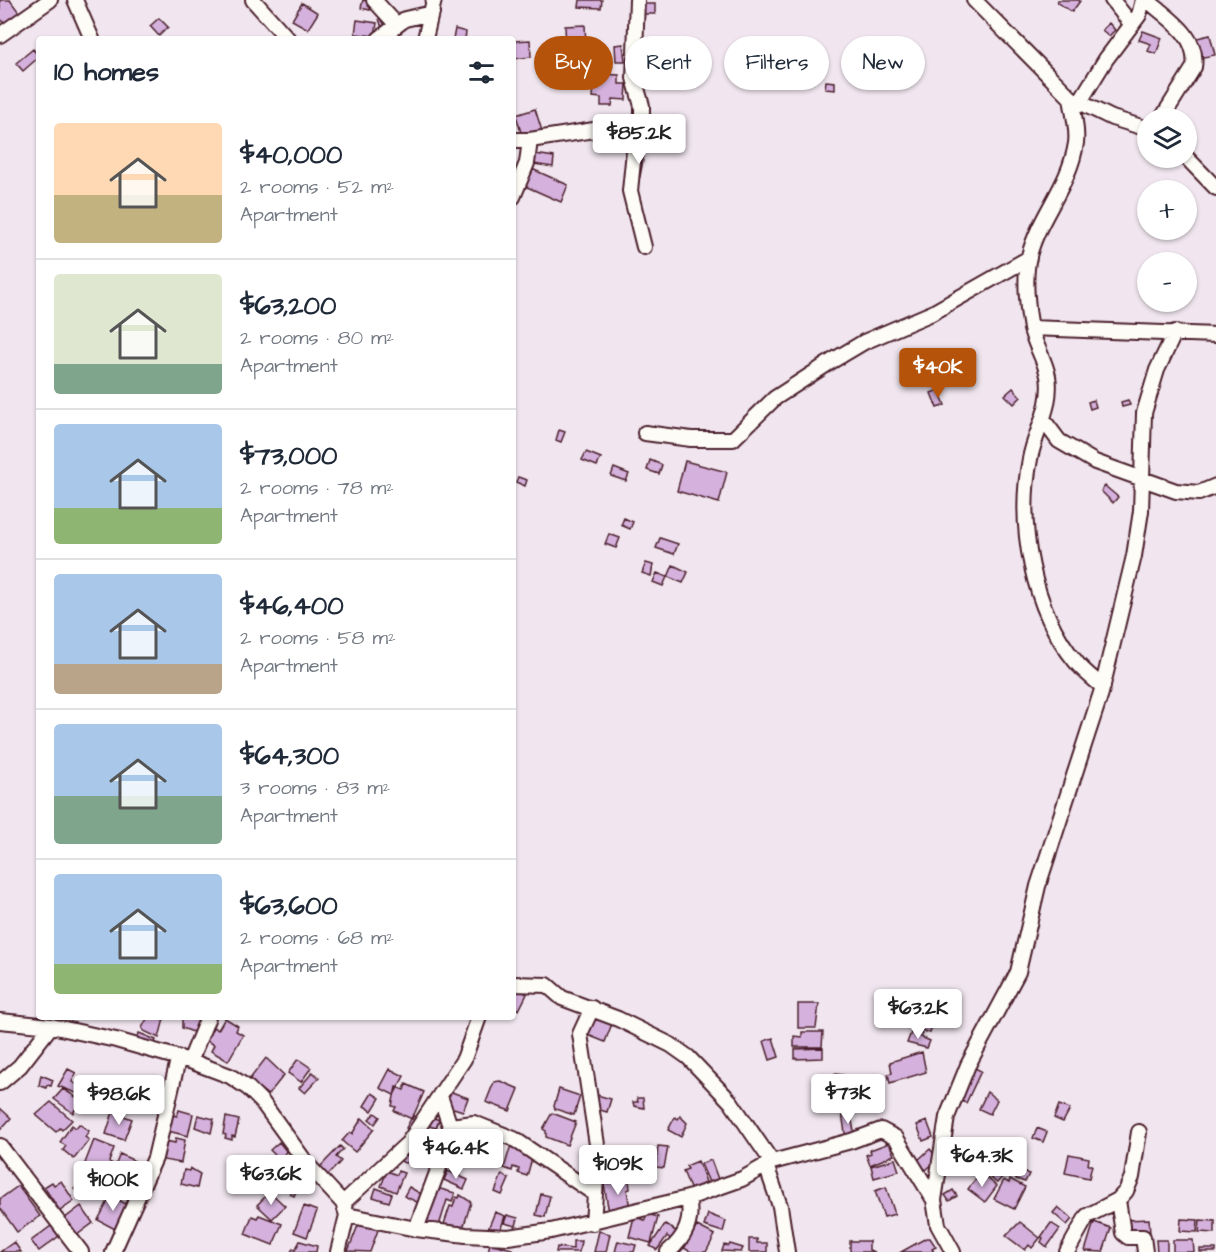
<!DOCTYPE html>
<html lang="en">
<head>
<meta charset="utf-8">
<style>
	:root { --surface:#fff; --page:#f6f6f7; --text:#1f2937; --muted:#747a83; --line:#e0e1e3; --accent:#b45309 }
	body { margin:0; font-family:"Architects Daughter",sans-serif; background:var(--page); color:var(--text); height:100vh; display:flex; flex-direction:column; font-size:22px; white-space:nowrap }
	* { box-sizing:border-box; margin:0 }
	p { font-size:20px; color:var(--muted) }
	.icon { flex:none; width:33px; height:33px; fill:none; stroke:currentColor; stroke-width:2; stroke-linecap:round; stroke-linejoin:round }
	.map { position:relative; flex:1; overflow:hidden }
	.details { position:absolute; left:36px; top:36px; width:480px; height:984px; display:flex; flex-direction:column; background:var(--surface); border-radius:6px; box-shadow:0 2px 4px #0004 }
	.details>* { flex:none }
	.hud { position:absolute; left:534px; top:36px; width:570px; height:54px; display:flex; gap:12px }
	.buttons { position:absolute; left:1137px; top:108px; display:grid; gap:12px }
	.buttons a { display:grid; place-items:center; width:60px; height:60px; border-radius:50%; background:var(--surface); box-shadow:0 2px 4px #0004; font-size:30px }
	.price { position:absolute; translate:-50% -51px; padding:0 14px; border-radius:6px; background:#fff; color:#222; font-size:20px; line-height:39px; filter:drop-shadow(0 2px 3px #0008) }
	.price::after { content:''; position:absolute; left:50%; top:36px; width:18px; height:14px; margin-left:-9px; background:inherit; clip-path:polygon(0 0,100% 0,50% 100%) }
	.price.current { background:var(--accent); color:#fff }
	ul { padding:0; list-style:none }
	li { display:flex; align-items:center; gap:18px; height:150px; padding:0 18px }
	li+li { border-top:2px solid var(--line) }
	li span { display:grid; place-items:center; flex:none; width:168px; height:120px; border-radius:6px; color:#555 }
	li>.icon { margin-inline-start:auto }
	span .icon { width:72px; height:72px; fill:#fffc; stroke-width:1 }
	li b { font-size:26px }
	h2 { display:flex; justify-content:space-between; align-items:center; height:72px; padding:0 18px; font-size:26px }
	.tag { padding:0 21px; border-radius:27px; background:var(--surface); box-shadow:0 2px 4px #0004; font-size:21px; line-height:54px }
	.tag.current { background:var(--accent); color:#fff }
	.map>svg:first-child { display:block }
	.building { fill:#d5b2dd; stroke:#4a1f2b; stroke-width:1.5 }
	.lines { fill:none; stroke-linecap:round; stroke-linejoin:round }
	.minor-casing { stroke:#4a1f2b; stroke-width:18 }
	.minor { stroke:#fdfcf7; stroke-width:14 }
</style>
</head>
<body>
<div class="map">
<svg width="1216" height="1252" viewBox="0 0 1216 1252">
	<rect width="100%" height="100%" fill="#f1e6ef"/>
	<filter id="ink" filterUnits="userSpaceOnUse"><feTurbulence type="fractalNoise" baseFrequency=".0167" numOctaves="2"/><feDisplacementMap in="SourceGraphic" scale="12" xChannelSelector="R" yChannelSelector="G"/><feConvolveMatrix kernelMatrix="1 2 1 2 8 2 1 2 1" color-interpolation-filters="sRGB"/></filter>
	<g filter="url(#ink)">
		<path class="building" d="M0,0H10L21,15L6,26L0,18Z
			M363,0L372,2L370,10L361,8Z
			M580,0H602L601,8L579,7Z
			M1058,0H1079L1080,1L1072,12L1057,2Z
			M302,3L318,13L308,29L292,20Z
			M644,4H655V14H644Z
			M385,17L387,27L382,28L379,19Z
			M159,18L168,27L159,36L150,26Z
			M357,20L377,23L375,36L355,34Z
			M1109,23L1115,30L1109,36L1102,30Z
			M585,25L586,46L566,47L565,26Z
			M455,29L466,32L465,39H453Z
			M1143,31L1162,38L1156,54L1148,51L1151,44L1139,40Z
			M1210,35L1215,55L1198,58L1193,39Z
			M530,40L531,57L513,59V41Z
			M623,44L625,61H616L615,45Z
			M758,48L779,52L775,73L754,69Z
			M33,49L39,57L23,71L16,63Z
			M539,60L551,61L550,71H538Z
			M600,74L619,75V84H627L626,100L613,99L612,106H601V98L593,97L594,85H599Z
			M826,81L835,82V90L825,89Z
			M535,109L542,131L522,136L516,115Z
			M638,153L644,155L640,177L633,176Z
			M535,154L554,157L553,167L533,164Z
			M532,169L568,185L561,202L525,186Z
			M1013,388L1021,397L1014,404L1005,395Z
			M939,390L945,405L937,408L931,393Z
			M1094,400L1096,407L1090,409L1088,402Z
			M1128,400L1130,405L1122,407L1121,402Z
			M559,430L565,432L561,442L556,440Z
			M586,452L601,458L597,466L582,460Z
			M650,460L662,465L659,474L647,470Z
			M685,461L727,472L719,503L677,491Z
			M614,468L629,474L626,481L611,476Z
			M518,477L527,480L525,486L516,482Z
			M1105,486L1118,497L1113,503L1101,491Z
			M624,518L633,522L630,529L621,525Z
			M609,534L620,538L616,548L605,544Z
			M660,538L678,544L674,554L656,548Z
			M646,563L653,565L651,576L642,573Z
			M673,565L688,572L683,583L668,577Z
			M657,573L667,577L663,586L653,582Z
			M516,988L527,994L519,1010L513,1007Z
			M798,1004H819L816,1028H798Z
			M591,1012L613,1021L605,1042L583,1033Z
			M908,1016L932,1026L930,1033L905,1025Z
			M148,1017L164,1019L159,1038L144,1031L142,1028Z
			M182,1017H205L196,1033L182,1028Z
			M225,1018L238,1026L236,1031L243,1035L228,1061L211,1051L214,1045L205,1040L213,1027L218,1030Z
			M912,1030L922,1033L921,1037L930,1041L927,1048L907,1043Z
			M802,1032H823L822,1047H794V1036L802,1037Z
			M139,1033L156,1040L151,1052L134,1045Z
			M773,1038L779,1057L770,1060L764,1041Z
			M823,1048V1058L795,1059V1049Z
			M922,1052L926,1072L890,1083L888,1074L892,1073L890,1062Z
			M266,1058L284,1075L268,1095L249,1080Z
			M298,1059L311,1068L301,1082L288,1073Z
			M971,1066L981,1071L966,1103L956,1099Z
			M68,1069L76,1073L72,1082L80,1086L76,1093L58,1086Z
			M390,1069L404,1076L394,1095L380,1088Z
			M313,1072L319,1078L305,1093L299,1088Z
			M834,1074L843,1075L842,1091L827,1086L828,1077L833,1078Z
			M41,1075L53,1080L51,1086L47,1085L46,1088L39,1085Z
			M500,1081L519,1089L510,1111L486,1102L494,1082Z
			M406,1084L424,1092L412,1119L394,1111L396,1107L392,1106L396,1087L404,1090Z
			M147,1086L155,1089L153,1094L163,1098L158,1110L149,1107L153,1098L144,1094Z
			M63,1089L81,1100L73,1113L54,1099Z
			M559,1089L580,1096L574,1115L555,1109L554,1106Z
			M449,1091L468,1098L463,1111L444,1105Z
			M832,1092H843L842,1110L828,1109L829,1093Z
			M987,1092L997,1100L990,1114L979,1109Z
			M372,1093L380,1098L372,1111L364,1106Z
			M597,1095L611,1099L607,1112L593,1108Z
			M637,1098H643L644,1108L634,1106L633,1102H638Z
			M51,1102L72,1120L62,1130L60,1128L56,1132L36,1115Z
			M1059,1105L1070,1109L1063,1122L1054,1118Z
			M0,1108L11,1118L0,1130Z
			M179,1110L193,1114L188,1136L164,1130L169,1114L177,1116Z
			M850,1111L855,1136L846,1139L842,1113Z
			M113,1112L132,1119L124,1140L106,1134Z
			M375,1113L380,1117L375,1124L369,1119Z
			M552,1113L576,1122L567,1145L546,1137V1131L543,1129Z
			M198,1115L214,1119L211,1133L195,1127Z
			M413,1115L417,1118L409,1130L406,1128Z
			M430,1116L439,1120L436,1128L426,1125Z
			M680,1116L687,1123L681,1137L668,1130L675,1117L678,1119Z
			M226,1117L239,1120L235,1137L232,1136V1140L225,1138L226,1135L223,1134Z
			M362,1118L374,1129L355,1152L342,1141L350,1132L352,1134Z
			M927,1121L933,1137L923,1141L917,1125Z
			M79,1124L89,1131L85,1137L89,1140L74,1159L63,1150L66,1146L60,1142L72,1125L76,1128Z
			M467,1126L486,1134L483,1142L464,1135Z
			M1037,1128L1047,1132L1043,1142L1033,1138Z
			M176,1138L185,1140L181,1163L163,1160L166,1141L175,1143Z
			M94,1140L114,1148L109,1162L113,1164L107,1181L82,1171Z
			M279,1142L287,1152L279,1159L270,1150Z
			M889,1143L894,1155L870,1165L866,1155L871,1153L870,1150Z
			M511,1145L533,1155L527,1176L518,1173L519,1169L513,1167L512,1171L504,1168Z
			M340,1146L343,1149L336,1157L341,1161L327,1176L319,1168Z
			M658,1146L668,1147L664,1168L656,1167Z
			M930,1149L938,1159L926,1170L917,1161Z
			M399 1156a7 7 0 1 1 14 0a7 7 0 1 1-14 0Z
			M120,1154L143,1165L135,1181L113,1171Z
			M1069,1154L1089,1158L1088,1165H1092L1089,1178L1065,1173Z
			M895,1159L899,1171L874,1178L871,1166Z
			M711,1160L718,1179L709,1182L701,1164Z
			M698,1161L706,1182L691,1191L683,1171L688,1169L686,1166Z
			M986,1163L1003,1176L997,1183L981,1170Z
			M190,1168L200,1174L197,1188L181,1184L184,1170L189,1171Z
			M387,1171L397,1175L398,1171L404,1173L396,1192L381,1186Z
			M448,1171L468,1180L464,1189L444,1180Z
			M1018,1171L1029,1174L1025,1182L1016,1179Z
			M980,1173L997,1186L985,1202L968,1189Z
			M502,1174L509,1179L502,1195L495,1192Z
			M84,1176L94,1182L83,1196L74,1189L81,1183L79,1182Z
			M1010,1179L1025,1187L1014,1209L994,1199L1004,1180L1009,1183Z
			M629,1180L630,1189L627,1190L630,1209L609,1213L604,1184Z
			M61,1181L74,1201L60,1211L44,1187L52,1182L54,1185Z
			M18,1186L40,1216L17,1232L0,1208V1199Z
			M409,1187L423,1195L419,1203L404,1196Z
			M886,1187L895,1214L884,1217L875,1191Z
			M293,1188L297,1189L294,1196L290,1194Z
			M376,1188L392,1194L389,1202L373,1197Z
			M437,1188L455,1193L452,1202L447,1200L438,1229L426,1226Z
			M953,1190L957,1196L949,1201L945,1195Z
			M270,1192L285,1206L272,1219L257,1205Z
			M541,1194L550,1196L545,1217L536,1215Z
			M460,1195L471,1202L462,1232L444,1224L450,1206L453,1207L456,1197L459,1198Z
			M111,1196L128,1205L115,1229L98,1220Z
			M81,1206L93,1223L77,1235L64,1219Z
			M304,1206L317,1211L307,1237L294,1232Z
			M1058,1207L1072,1219L1067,1225L1053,1213Z
			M495,1212L505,1216L499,1234L488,1229Z
			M647,1214L658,1217L651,1243L629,1237L634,1217L645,1220Z
			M708,1214L726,1221L723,1232L704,1226Z
			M259,1215L282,1224L273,1245L245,1234L252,1216L257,1218Z
			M507,1215L518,1218L516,1226L504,1223Z
			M1149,1219L1150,1234L1128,1236L1126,1220Z
			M1181,1219L1198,1220L1197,1232L1180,1231Z
			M1200,1220L1215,1221V1233L1199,1232Z
			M1020,1222L1040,1238L1032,1248L1029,1245L1025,1250L1006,1236Z
			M1094,1222L1111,1228L1103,1252L1085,1251Z
			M359,1223L378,1230L370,1252L348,1251Z
			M1051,1223L1060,1229L1047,1247L1041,1242L1043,1238L1041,1237Z
			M665,1224L682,1235L676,1243L667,1236L657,1250L650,1246Z
			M51,1226L59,1236L39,1251L31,1241Z
			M697,1226L715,1235L706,1252H691L684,1248Z
			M599,1231L610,1234L606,1252H594Z
			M926,1238H930L936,1247L932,1249L934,1252H901Z
			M749,1239H757V1243H767V1252H749Z
			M1156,1240H1167V1252H1157Z
			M1173,1240H1193L1194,1252H1173Z
			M300,1241L317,1246L316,1252H291L293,1248L295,1250Z
			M573,1241H581L579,1252H556L557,1247L573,1249Z
			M618,1241L636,1245L634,1252H615Z
			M850,1241H869V1250L875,1252H850Z
			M14,1242L21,1252H0Z
			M490,1243L512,1249L511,1252H488Z
			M730,1244L743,1248L741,1252L722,1251L724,1245L729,1246Z
			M1200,1249H1216V1252H1200Z"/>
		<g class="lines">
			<defs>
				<path id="minor" d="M75,0L92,39
					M253,0L288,39
					M374,0L396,24
					M637,0L634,78L642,106V116L636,131L630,191L644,247
					M974,0L1071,98L1112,118L1148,129
					M1112,0L1132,25
					M1147,0C1168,18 1199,36 1194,67L1162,118
					M0,35L50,0
					M379,39L405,19L432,13
					M425,39L434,0
					M1071,98C1073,112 1078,129 1076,143C1070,185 1039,216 1029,256C1024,277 1027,308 1031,329C1035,345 1045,360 1048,376C1053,407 1035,431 1030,459C1017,525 1032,609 1076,662C1083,671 1094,679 1103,687
					M1079,103L1106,59L1139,15L1143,0
					M513,140H530L594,130L636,131
					M1186,157L1216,188
					M513,197L527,163L530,140
					M1031,328L1216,335
					M1044,421L1059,441L1095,462L1176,491L1199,493L1216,486
					M645,433L691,439H733L775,398L832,361L864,342L932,313L1029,258
					M513,984L547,985L562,998L618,1019L671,1045L688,1057L731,1102L772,1162
					M592,1008L580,1034L598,1151L593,1223
					M0,1021L51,1026L116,1040L190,1061L230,1076L248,1088L262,1102L307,1164L343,1203L347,1215L338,1252
					M190,1061L208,1017
					M0,1083L20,1066L51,1026
					M450,1126L474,1123L514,1139L595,1194
					M0,1146L81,1252
					M766,1165L780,1206L787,1252
					M1118,1200L1123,1233L1128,1237H1143L1145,1252
					M343,1203L408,1143L464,1059L479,1017
					M347,1215L416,1229L466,1235L508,1237L551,1231L688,1198L742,1179L772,1162L851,1141L881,1130L896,1138L934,1200
					M416,1229L450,1138V1126L440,1096
					M113,1252L155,1158L178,1060
					M668,1252C686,1237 693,1221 688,1198
					M953,1252L938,1225L934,1200L947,1117L968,1065L1018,972L1038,886L1101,693L1134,556L1141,511L1144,413L1157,370L1175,332
					M1067,1252L1087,1216L1118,1200L1126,1191L1132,1177L1139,1132"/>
			</defs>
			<use href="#minor" class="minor-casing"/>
			<use href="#minor" class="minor"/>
		</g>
	</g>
</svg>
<div class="buttons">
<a><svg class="icon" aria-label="layers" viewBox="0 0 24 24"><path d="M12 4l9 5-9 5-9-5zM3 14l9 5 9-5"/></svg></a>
<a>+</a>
<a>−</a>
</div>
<b class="price" style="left:639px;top:165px">$85.2K</b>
<b class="price current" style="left:938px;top:399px">$40K</b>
<b class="price" style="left:918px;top:1040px">$63.2K</b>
<b class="price" style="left:848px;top:1125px">$73K</b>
<b class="price" style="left:119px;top:1126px">$98.6K</b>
<b class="price" style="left:456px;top:1180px">$46.4K</b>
<b class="price" style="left:982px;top:1188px">$64.3K</b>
<b class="price" style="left:618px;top:1196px">$109K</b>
<b class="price" style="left:271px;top:1206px">$63.6K</b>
<b class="price" style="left:113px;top:1212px">$100K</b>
<div class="hud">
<a class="tag current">Buy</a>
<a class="tag">Rent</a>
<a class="tag">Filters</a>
<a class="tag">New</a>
</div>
<section class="details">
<h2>10 homes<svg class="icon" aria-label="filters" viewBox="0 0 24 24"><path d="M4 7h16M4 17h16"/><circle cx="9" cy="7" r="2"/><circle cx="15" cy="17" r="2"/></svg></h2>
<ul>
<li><span style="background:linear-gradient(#ffd9b3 60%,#c2b280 0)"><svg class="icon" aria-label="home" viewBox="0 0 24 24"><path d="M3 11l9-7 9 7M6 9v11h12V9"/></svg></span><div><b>$40,000</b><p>2 rooms · 52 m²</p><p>Apartment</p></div></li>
<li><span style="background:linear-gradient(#dfe7d0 75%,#7fa58c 0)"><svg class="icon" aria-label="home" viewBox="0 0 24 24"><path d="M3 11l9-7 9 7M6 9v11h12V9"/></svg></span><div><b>$63,200</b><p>2 rooms · 80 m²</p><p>Apartment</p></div></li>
<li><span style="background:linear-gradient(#a9c7e8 70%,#8fb573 0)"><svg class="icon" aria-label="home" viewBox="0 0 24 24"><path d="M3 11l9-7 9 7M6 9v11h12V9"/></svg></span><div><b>$73,000</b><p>2 rooms · 78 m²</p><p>Apartment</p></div></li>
<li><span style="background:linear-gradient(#a9c7e8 75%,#b9a48a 0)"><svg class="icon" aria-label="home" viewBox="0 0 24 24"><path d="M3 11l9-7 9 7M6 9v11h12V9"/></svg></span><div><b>$46,400</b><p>2 rooms · 58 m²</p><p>Apartment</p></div></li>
<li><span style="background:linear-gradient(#a9c7e8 60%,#7fa58c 0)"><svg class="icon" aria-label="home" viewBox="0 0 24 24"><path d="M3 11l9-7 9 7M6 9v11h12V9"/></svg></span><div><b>$64,300</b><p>3 rooms · 83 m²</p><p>Apartment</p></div></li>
<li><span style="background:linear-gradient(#a9c7e8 75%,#8fb573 0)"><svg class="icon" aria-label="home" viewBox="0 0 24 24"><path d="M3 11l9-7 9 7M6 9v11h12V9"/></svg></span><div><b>$63,600</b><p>2 rooms · 68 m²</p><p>Apartment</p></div></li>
</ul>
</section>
</div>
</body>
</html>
